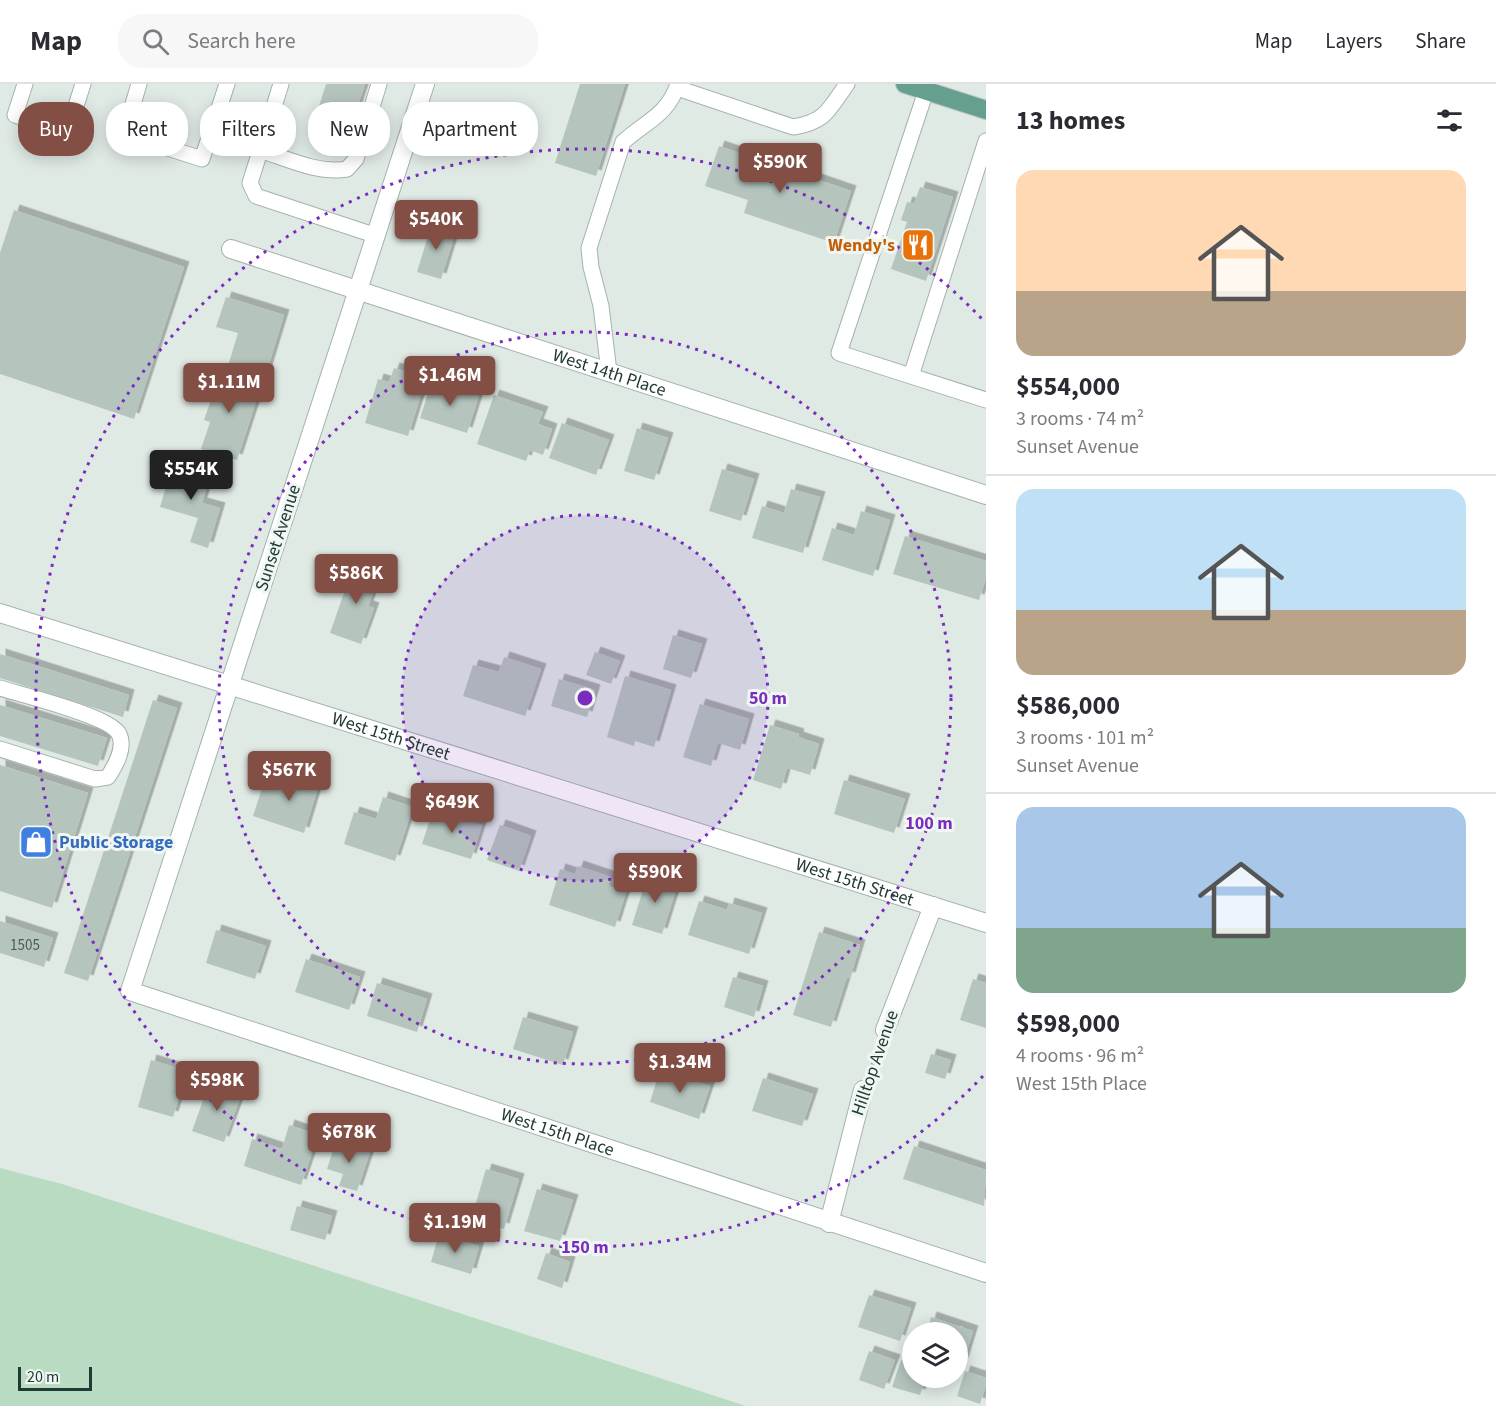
<!DOCTYPE html>
<html lang="en">
<head>
<meta charset="utf-8">
<style>
	:root { --surface:#fff; --page:#f7f7f7; --text:#2b2b33; --muted:#7c7c81; --line:#e1e1e2; --accent:#834f45 }
	body { margin:0; font-family:"Source Sans 3",sans-serif; background:var(--page); color:var(--text); height:100vh; display:flex; flex-direction:column; font-size:22px; white-space:nowrap }
	* { box-sizing:border-box; margin:0 }
	p { font-size:20px; color:var(--muted) }
	.icon { flex:none; width:33px; height:33px; fill:none; stroke:currentColor; stroke-width:2; stroke-linecap:round; stroke-linejoin:round }
	.map { position:relative; flex:1; overflow:hidden }
	.side { display:flex; flex-direction:column; background:var(--surface); width:510px }
	.side>* { flex:none }
	.top-card { position:absolute; left:18px; top:18px; width:570px; height:54px; display:flex; gap:12px }
	.controls { position:absolute; left:902px; top:1238px; display:grid; gap:12px }
	.controls a { display:grid; place-items:center; width:66px; height:66px; border-radius:50%; background:var(--surface); box-shadow:0 3px 15px #0003; font-size:30px }
	.scale { position:absolute; left:18px; bottom:15px; width:74px; box-sizing:border-box; padding-left:6px; border:3px solid #213a33; border-top:0; font-size:16px; line-height:21px; white-space:nowrap; color:#213a33; -webkit-text-stroke:4px #f0f7f3; paint-order:stroke }
	.price { position:absolute; translate:-50% -51px; padding:0 14px; border-radius:6px; background:var(--accent); color:#fff; font-size:20px; line-height:39px; filter:drop-shadow(0 2px 3px #0008) }
	.price::after { content:''; position:absolute; left:50%; top:36px; width:18px; height:14px; margin-left:-9px; background:inherit; clip-path:polygon(0 0,100% 0,50% 100%) }
	.price.on { background:#222; color:#fff }
	ul { padding:0; list-style:none }
	li { display:grid; align-content:center; gap:12px; height:318px; padding:0 30px }
	li+li { border-top:2px solid var(--line) }
	li span { display:grid; place-items:center; height:186px; border-radius:18px; color:#555 }
	li>.icon { margin-inline-start:auto }
	span .icon { width:108px; height:108px; fill:#fffc; stroke-width:1 }
	li b { font-size:26px }
	h2 { display:flex; justify-content:space-between; align-items:center; height:72px; padding:0 30px; font-size:26px }
	.pill { padding:0 21px; border-radius:24px; background:var(--surface); box-shadow:0 3px 15px #0003; font-size:21px; line-height:54px }
	.pill.on { background:var(--accent); color:#fff }
	header { display:flex; align-items:center; gap:36px; box-sizing:border-box; height:84px; padding:0 30px; background:var(--surface); border-bottom:2px solid var(--line) }
	header strong { font-size:28px }
	nav { display:flex; gap:33px; margin-inline-start:auto; font-size:21px }
	.search { width:420px; height:54px; background:var(--page); display:flex; align-items:center; gap:15px; box-sizing:border-box; padding:0 21px; border-radius:24px; color:var(--muted); font-size:22px }
	main { display:flex; flex:1; min-height:0 }
	.map>svg:first-child { display:block }
	.green { fill:#b9dbc1 }
	.building { fill:#b5c5be; filter:url(#shadow) }
	.lines { fill:none; stroke-linecap:round; stroke-linejoin:round }
	.lane-casing { stroke:#a3b2ac; stroke-width:17 }
	.street-casing { stroke:#a3b2ac; stroke-width:20 }
	.primary-casing { stroke:#bcc4c2; stroke-width:20 }
	.path { stroke:#81ad9e; stroke-width:4; stroke-dasharray:3 4.5; stroke-linecap:butt }
	.lane { stroke:#fff; stroke-width:15 }
	.street { stroke:#fff; stroke-width:18 }
	.primary { stroke:#659f8f; stroke-width:18 }
	.ring { fill:none; stroke:#7b2cbf; stroke-width:3; stroke-dasharray:3 6 }
	.labels { text-anchor:middle; dominant-baseline:central; stroke-width:6; stroke-linejoin:round; paint-order:stroke }
	.number-label { font-size:15px; fill:#465d56 }
	.food-label { font-size:18px; font-weight:bold; fill:#c56008; stroke:#f0f7f3; text-anchor:end }
	.street-label { font-size:18px; fill:#213a33; stroke:#f0f7f3 }
	.shop-label { font-size:18px; font-weight:bold; fill:#366cbe; stroke:#f0f7f3; text-anchor:start }
	.centre { fill:#7b2cbf; stroke:#f0f7f3; stroke-width:3 }
	.ring-label { font-size:18px; text-anchor:middle; font-weight:bold; fill:#7b2cbf; stroke:#f0f7f3; stroke-width:6; stroke-linejoin:round; paint-order:stroke }
</style>
</head>
<body>
<header>
<strong>Map</strong>
<div class="search"><svg class="icon" aria-label="search" viewBox="0 0 24 24"><circle cx="10" cy="10" r="6"/><path d="M15 15l6 6"/></svg>Search here</div>
<nav><a>Map</a><a>Layers</a><a>Share</a></nav>
</header>
<main>
<div class="map">
<svg width="986" height="1322" viewBox="0 0 986 1322">
	<defs>
		<filter id="shadow"><feDropShadow dx="5.5" dy="-5.5" stdDeviation="0" flood-color="#0004"/></filter>
	</defs>
	<rect width="100%" height="100%" fill="#e0eae5"/>
	<path class="green" d="M0,1084L62,1100L746,1322H0Z"/>
	<path class="building" d="M326,0H365L357,24L364,26L352,64L310,51Z
		M580,0H625L596,92L555,79Z
		M719,62L851,107L834,159L744,129L748,116L705,102Z
		M920,103L953,113L926,197L891,185L907,138L901,136L907,118L914,120Z
		M14,126L184,183L134,335L0,290V169Z
		M432,139L456,146L441,195L417,188Z
		M226,213L284,231L265,293L228,282L238,249L216,243Z
		M394,284L426,294L408,352L365,339L378,295L389,298Z
		M213,286L261,302L237,376L201,365L210,338L204,336L215,304L208,301Z
		M432,297L479,311L467,349L420,334Z
		M494,311L543,328L538,340L552,345L543,371L530,366L526,377L477,360Z
		M562,339L609,356L596,391L549,374Z
		M637,344L668,354L654,396L624,387Z
		M173,379L210,391L202,419L220,424L208,464L190,458L198,434L160,423Z
		M722,385L754,395L741,437L709,427Z
		M791,405L820,413L803,469L752,454L762,422L784,429Z
		M861,427L890,436L873,492L822,476L832,444L854,451Z
		M905,452L986,477V494L979,516L893,490Z
		M354,480L380,489L368,522L374,524L361,560L330,549Z
		M673,551L702,560L691,594L663,585Z
		M595,568L620,577L611,600L586,591Z
		M0,570L129,611L123,633L0,594Z
		M504,573L541,585L525,632L463,612L473,581L499,588Z
		M625,592L671,606L654,663L635,657L634,662L607,653Z
		M559,595L595,606L587,633L551,622Z
		M153,616L177,624L88,897L64,889Z
		M700,620L749,635L740,666L718,659L711,682L683,673Z
		M0,621L107,654L98,682L0,652Z
		M770,641L799,650L798,653L819,660L810,691L787,684L781,705L753,696Z
		M0,681L88,709L52,824L0,807Z
		M293,684L321,693L304,749L253,732L263,701L285,708Z
		M844,696L905,715L894,749L834,730Z
		M383,713L413,723L395,777L344,760L354,728L376,735Z
		M433,726L482,741L471,775L422,760Z
		M500,741L531,752L519,787L487,776Z
		M578,782L611,793L608,802L626,808L615,843L549,821L560,785L575,790Z
		M648,790L678,799L662,850L632,841Z
		M699,817L727,826L729,819L762,829L749,870L688,851Z
		M0,837L53,854L44,883L0,869Z
		M216,846L266,862L255,895L206,879Z
		M819,848L860,861L850,894L847,893L831,943L793,931Z
		M306,875L360,893L349,926L295,908Z
		M733,893L763,902L754,933L724,923Z
		M973,895L986,899V944L960,936Z
		M377,899L427,915L417,948L367,932Z
		M523,933L573,948L563,981L513,965Z
		M931,970L951,976L945,995L925,989Z
		M151,976L187,987L173,1033L138,1023Z
		M660,986L710,1002L699,1035L650,1018Z
		M763,994L813,1010L802,1042L752,1027Z
		M210,997L242,1009L224,1058L192,1047Z
		M289,1041L318,1051L301,1101L244,1082L252,1055L282,1065Z
		M336,1057L370,1068L357,1107L339,1102L343,1090L327,1085Z
		M914,1062L986,1086L984,1122L903,1095Z
		M486,1085L519,1095L504,1145L471,1135Z
		M537,1105L573,1116L560,1157L524,1147Z
		M297,1122L332,1132L325,1156L290,1146Z
		M439,1150L479,1162L471,1190L431,1178Z
		M546,1169L570,1178L562,1204L537,1195Z
		M869,1211L911,1224L900,1257L858,1243Z
		M931,1233L973,1247L963,1279L957,1277V1248H927Z
		M869,1267L895,1276L884,1305L859,1296Z
		M901,1276L912,1279V1293H926L920,1311L892,1303Z
		M965,1287L986,1294V1301L980,1320L957,1312Z"/>
	<g class="lines">
		<defs>
			<path id="lane" d="M25,0L15,31L68,47L83,0
				M139,0L124,50L202,75L227,0
				M281,0L250,99L256,112L377,152
				M677,4L793,43C826,38 829,25 847,0
				M926,7L839,269L986,316
				M260,66C288,75 318,90 347,85L356,75L379,0
				M609,288L601,222L591,183L589,164L623,58C646,37 667,32 678,0
				M911,292L986,57
				M0,604C22,611 110,632 119,650C126,664 115,682 108,693L95,695L0,665"/>
			<g id="street">
				<path id="s1" d="M425,0L130,907L986,1189"/>
				<path id="s2" d="M231,165L986,411"/>
				<path id="s3" d="M0,529L986,839"/>
				<path d="M885,946L933,822"/>
				<path d="M829,1139L863,1006"/>
			</g>
			<path id="primary" d="M905,0L986,26"/>
		</defs>
		<use href="#lane" class="lane-casing"/>
		<use href="#street" class="street-casing"/>
		<use href="#primary" class="primary-casing"/>
		<path class="path" d="M870,988L879,964"/>
		<use href="#lane" class="lane"/>
		<use href="#street" class="street"/>
		<use href="#primary" class="primary"/>
	</g>
	<circle cx="585" cy="614" r="183" fill="#7b2cbf" fill-opacity=".12"/>
	<g class="ring">
		<circle cx="585" cy="614" r="183"/>
		<circle cx="585" cy="614" r="366"/>
		<path d="M983 992A549 549 0 1 1 983 236"/>
	</g>
	<defs>
		<symbol id="restaurant-square" viewBox="-11 -11 22 22"><rect x="-9" y="-9" width="18" height="18" rx="4" fill="#e8710a" stroke="#f0f7f3"/><path d="M-5-6h1v4h1v-4h1v4h1v-4h1v5L-1.5 .5V6h-2V.5L-5-1ZM5-6V6H3V1.5H1.5Q1.5-4 5-6Z" fill="#fff"/></symbol>
		<symbol id="shop-square" viewBox="-11 -11 22 22"><rect x="-9" y="-9" width="18" height="18" rx="4" fill="#3f7fe0" stroke="#f0f7f3"/><path d="M-5-2.5h2.3a2.7 3.5 0 0 1 5.4 0H5L5.5 6h-11ZM-1.5-2.5h3a1.5 2.3 0 0 0-3 0Z" fill="#fff"/></symbol>
	</defs>
	<g fill-rule="evenodd">
		<use href="#restaurant-square" x="899" y="142" width="38" height="38"/>
		<use href="#shop-square" x="17" y="739" width="38" height="38"/>
	</g>
	<g class="labels">
		<g class="number-label">
			<text x="25" y="861">1505</text>
		</g>
		<g class="food-label">
			<text x="895" y="161">Wendy's</text>
		</g>
		<g class="street-label">
			<text stroke="none"><textPath href="#s2" startOffset="398">West 14th Place</textPath></text>
			<text transform="translate(278 454) rotate(-72)">Sunset Avenue</text>
			<text stroke="none"><textPath href="#s3" startOffset="410">West 15th Street</textPath></text>
			<text stroke="none"><textPath href="#s3" startOffset="896">West 15th Street</textPath></text>
			<text transform="translate(875 979) rotate(-71)">Hilltop Avenue</text>
			<text stroke="none"><textPath href="#s1" startOffset="1404">West 15th Place</textPath></text>
		</g>
		<g class="shop-label">
			<text x="59" y="758">Public Storage</text>
		</g>
	</g>
	<circle cx="585" cy="614" r="9" class="centre"/>
	<g class="ring-label">
		<text x="768" y="620">50 m</text>
		<text x="929" y="745">100 m</text>
		<text x="585" y="1169">150 m</text>
	</g>
</svg>
<div class="controls">
<a><svg class="icon" aria-label="layers" viewBox="0 0 24 24"><path d="M12 4l9 5-9 5-9-5zM3 14l9 5 9-5"/></svg></a>
</div>
<div class="scale">20 m</div>
<b class="price" style="left:780px;top:110px">$590K</b>
<b class="price" style="left:436px;top:167px">$540K</b>
<b class="price" style="left:450px;top:323px">$1.46M</b>
<b class="price" style="left:229px;top:330px">$1.11M</b>
<b class="price on" style="left:191px;top:417px">$554K</b>
<b class="price" style="left:356px;top:521px">$586K</b>
<b class="price" style="left:289px;top:718px">$567K</b>
<b class="price" style="left:452px;top:750px">$649K</b>
<b class="price" style="left:655px;top:820px">$590K</b>
<b class="price" style="left:680px;top:1010px">$1.34M</b>
<b class="price" style="left:217px;top:1028px">$598K</b>
<b class="price" style="left:349px;top:1080px">$678K</b>
<b class="price" style="left:455px;top:1170px">$1.19M</b>
<div class="top-card">
<a class="pill on">Buy</a>
<a class="pill">Rent</a>
<a class="pill">Filters</a>
<a class="pill">New</a>
<a class="pill">Apartment</a>
</div>
</div>
<section class="side">
<h2>13 homes<svg class="icon" aria-label="filters" viewBox="0 0 24 24"><path d="M4 7h16M4 17h16"/><circle cx="9" cy="7" r="2"/><circle cx="15" cy="17" r="2"/></svg></h2>
<ul>
<li><span style="background:linear-gradient(#ffd9b3 65%,#b9a48a 0)"><svg class="icon" aria-label="home" viewBox="0 0 24 24"><path d="M3 11l9-7 9 7M6 9v11h12V9"/></svg></span><div><b>$554,000</b><p>3 rooms · 74 m²</p><p>Sunset Avenue</p></div></li>
<li><span style="background:linear-gradient(#bfe0f5 65%,#b9a48a 0)"><svg class="icon" aria-label="home" viewBox="0 0 24 24"><path d="M3 11l9-7 9 7M6 9v11h12V9"/></svg></span><div><b>$586,000</b><p>3 rooms · 101 m²</p><p>Sunset Avenue</p></div></li>
<li><span style="background:linear-gradient(#a9c7e8 65%,#7fa58c 0)"><svg class="icon" aria-label="home" viewBox="0 0 24 24"><path d="M3 11l9-7 9 7M6 9v11h12V9"/></svg></span><div><b>$598,000</b><p>4 rooms · 96 m²</p><p>West 15th Place</p></div></li>
</ul>
</section>
</main>
</body>
</html>
